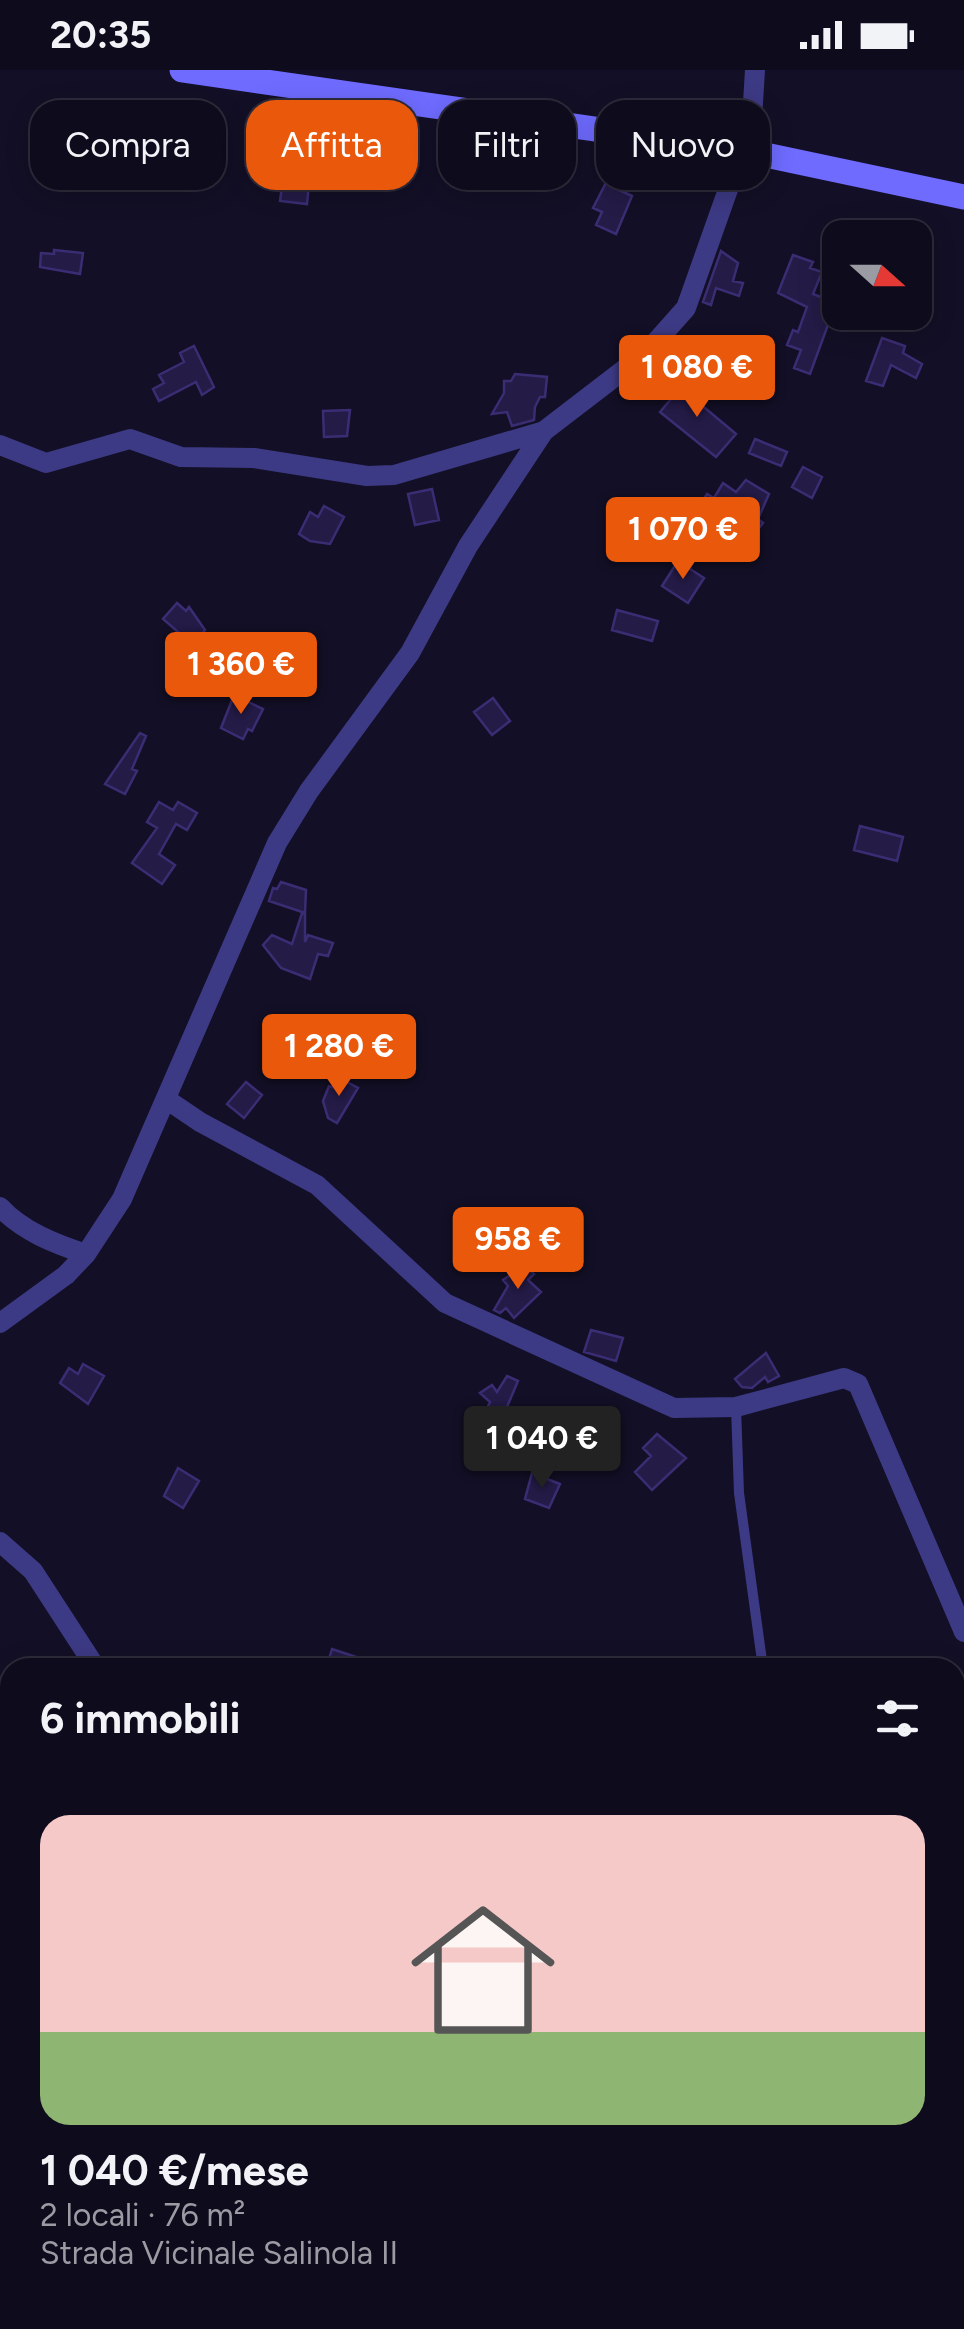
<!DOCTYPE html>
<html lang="it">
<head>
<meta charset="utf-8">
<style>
	:root { --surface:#0e0b1c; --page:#171425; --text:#f1f3f6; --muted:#9b9ba3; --line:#2e2b3b; --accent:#ea580c }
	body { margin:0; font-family:Figtree,sans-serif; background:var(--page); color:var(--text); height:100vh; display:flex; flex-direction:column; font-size:38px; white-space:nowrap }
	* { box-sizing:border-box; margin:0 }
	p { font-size:32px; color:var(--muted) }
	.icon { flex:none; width:55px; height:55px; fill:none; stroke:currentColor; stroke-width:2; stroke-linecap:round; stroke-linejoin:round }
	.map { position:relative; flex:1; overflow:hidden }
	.side { position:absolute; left:0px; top:1588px; width:965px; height:672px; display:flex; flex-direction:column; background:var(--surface); border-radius:30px 30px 0 0; box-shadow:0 5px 25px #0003,0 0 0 2px var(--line) }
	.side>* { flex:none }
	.hud { position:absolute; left:30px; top:30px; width:905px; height:90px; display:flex; gap:20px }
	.needle { width:65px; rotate:111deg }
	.buttons { position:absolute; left:822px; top:150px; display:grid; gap:20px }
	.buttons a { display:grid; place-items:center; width:110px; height:110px; border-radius:20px; background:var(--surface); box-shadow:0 5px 25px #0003,0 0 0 2px var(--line); font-size:50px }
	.price { position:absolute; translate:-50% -85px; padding:0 22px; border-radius:10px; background:var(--accent); color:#fff; font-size:32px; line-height:65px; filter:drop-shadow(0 2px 5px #0008) }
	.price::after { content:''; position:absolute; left:50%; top:60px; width:30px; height:22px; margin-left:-15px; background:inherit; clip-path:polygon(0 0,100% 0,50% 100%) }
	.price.active { background:#222; color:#fff }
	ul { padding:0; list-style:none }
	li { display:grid; align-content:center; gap:20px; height:530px; padding:0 40px }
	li+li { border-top:2px solid var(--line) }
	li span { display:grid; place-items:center; height:310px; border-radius:30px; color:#555 }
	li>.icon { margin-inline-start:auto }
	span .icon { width:180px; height:180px; fill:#fffc; stroke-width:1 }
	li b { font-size:42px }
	h2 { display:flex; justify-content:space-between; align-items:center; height:120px; padding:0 40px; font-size:42px }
	.tag { padding:0 35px; border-radius:30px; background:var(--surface); box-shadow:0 5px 25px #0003,0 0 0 2px var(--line); font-size:35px; line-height:90px }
	.tag.active { background:var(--accent); color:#fff }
	.status { display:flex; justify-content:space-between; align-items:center; height:70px; padding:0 50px; background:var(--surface); direction:ltr }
	.status svg { height:28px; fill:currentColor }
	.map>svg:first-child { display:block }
	.building { fill:#241b47; stroke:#3b2d73; stroke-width:2.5 }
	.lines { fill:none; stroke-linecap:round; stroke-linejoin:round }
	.service { stroke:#3d3a85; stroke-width:10 }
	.minor { stroke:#3d3a85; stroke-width:20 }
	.secondary { stroke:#6f6bff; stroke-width:25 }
</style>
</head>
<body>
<div class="status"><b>20:35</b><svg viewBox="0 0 49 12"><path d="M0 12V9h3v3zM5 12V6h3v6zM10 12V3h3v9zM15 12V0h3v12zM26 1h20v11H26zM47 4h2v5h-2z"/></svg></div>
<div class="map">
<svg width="964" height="2259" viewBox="0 0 964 2259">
	<rect width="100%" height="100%" fill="#130f26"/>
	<path class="building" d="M299,90L308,96L310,103L307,134L280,131L284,101Z
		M609,107H621L619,120L632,126L616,164L596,155L602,142L593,138Z
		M54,180L83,183L80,204L40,197L41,183L54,184Z
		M721,181L738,193L733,211L743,213L739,226L716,218L711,235L703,232Z
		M793,185L813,192L810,198L822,202L813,224L836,233L810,304L794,298L801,280L787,275L793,260L798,262L807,237L778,223Z
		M882,268L905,276L903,283L922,294L916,308L891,295L883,316L866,311Z
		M194,276L214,317L202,325L196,312L159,331L153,319L164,313L159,305L184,292L180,283Z
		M515,304L547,307L545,327H540L535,337L534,350L512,356L507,342L492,344L504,323V311H511Z
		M672,313L687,325L694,318L705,327L699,333L736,364L716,387L660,342L670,330L663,324Z
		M350,340L347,366L324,367L323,341Z
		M755,369L787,382L781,396L749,383Z
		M803,397L822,407L812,428L792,417Z
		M746,410L769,424L758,449L763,453L755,463L725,445L695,486L667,467L690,435L697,440L707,424L714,428L723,413L736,422Z
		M432,419L439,450L415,455L408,424Z
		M324,436L344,447L330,474L310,471L299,464L310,442L318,447Z
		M678,491L704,508L688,533L662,516Z
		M177,533L186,541L189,537L205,560L193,575L163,549Z
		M617,540L658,551L652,571L612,560Z
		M234,625L263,639L252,661L248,659L243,669L221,658Z
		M493,628L510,651L492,665L474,642Z
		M140,663L146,666L132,699L137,701L125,724L105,714Z
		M159,732L173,740L178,732L197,743L187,760L176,754L159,784L175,795L162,814L132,793L157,758L147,752Z
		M860,756L903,767L897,791L854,780Z
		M281,812L306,820L305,843L269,831L273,818L277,819Z
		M302,843L305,844V872L308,865L333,873L328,886L318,884L310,909L281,898L263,875L272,865L292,874Z
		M340,1008L358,1018L337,1053L328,1048L323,1031L329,1016L335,1018Z
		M246,1012L262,1025L244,1048L227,1034Z
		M524,1195L534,1204L528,1210L541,1222L514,1248L506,1238L500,1243L494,1240L508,1216L503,1210Z
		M591,1260L623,1268L616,1291L584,1282Z
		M766,1283L779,1306L768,1312L765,1307L752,1318L742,1317L735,1309Z
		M83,1294L104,1306L88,1334L60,1313L69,1298L78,1304Z
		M507,1306L518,1311L507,1337L514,1348L508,1352L503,1346L500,1352L484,1345L490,1332L480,1323L492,1315L497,1322Z
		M657,1364L686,1388L652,1420L635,1402L651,1386L643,1378Z
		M178,1398L199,1411L183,1438L164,1426Z
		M532,1403L560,1414L549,1438L525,1429Z
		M332,1579L380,1595V1598H333L328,1592Z"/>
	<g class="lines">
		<path class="service" d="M736,1337L739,1423L763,1598"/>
		<path class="minor" d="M750,82L755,0
			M0,375L46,393L130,369L181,387L254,388L367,406L394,405L544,361
			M166,1029L200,1052L317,1115L445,1233L674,1338L736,1337L844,1308L858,1314L964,1562
			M0,1137C22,1161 55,1174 86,1184
			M0,1253L66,1205L86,1184L122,1129L277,773L309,721L410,583L468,476L544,361L647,282L686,238L742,80
			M0,1472L33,1501L96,1598
			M0,1900L10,1909
			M550,2250L557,2259"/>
		<path class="secondary" d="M182,0L742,80L964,127"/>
	</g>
</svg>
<div class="buttons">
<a><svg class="needle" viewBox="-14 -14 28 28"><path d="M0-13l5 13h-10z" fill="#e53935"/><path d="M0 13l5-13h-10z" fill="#9b9ba3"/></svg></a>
</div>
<b class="price" style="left:697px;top:350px">1 080 €</b>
<b class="price" style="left:683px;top:512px">1 070 €</b>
<b class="price" style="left:241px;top:647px">1 360 €</b>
<b class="price" style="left:339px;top:1029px">1 280 €</b>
<b class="price" style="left:518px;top:1222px">958 €</b>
<b class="price active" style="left:542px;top:1421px">1 040 €</b>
<div class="hud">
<a class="tag">Compra</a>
<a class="tag active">Affitta</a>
<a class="tag">Filtri</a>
<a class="tag">Nuovo</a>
</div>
<section class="side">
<h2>6 immobili<svg class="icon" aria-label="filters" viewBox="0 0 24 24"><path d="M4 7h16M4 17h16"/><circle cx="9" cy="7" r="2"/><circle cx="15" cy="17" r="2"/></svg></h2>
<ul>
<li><span style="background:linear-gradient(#f6c9c9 70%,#8fb573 0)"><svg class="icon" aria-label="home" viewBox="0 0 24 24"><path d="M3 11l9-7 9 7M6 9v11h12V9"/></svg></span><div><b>1 040 €/mese</b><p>2 locali · 76 m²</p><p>Strada Vicinale Salinola II</p></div></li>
</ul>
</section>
</div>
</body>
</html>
